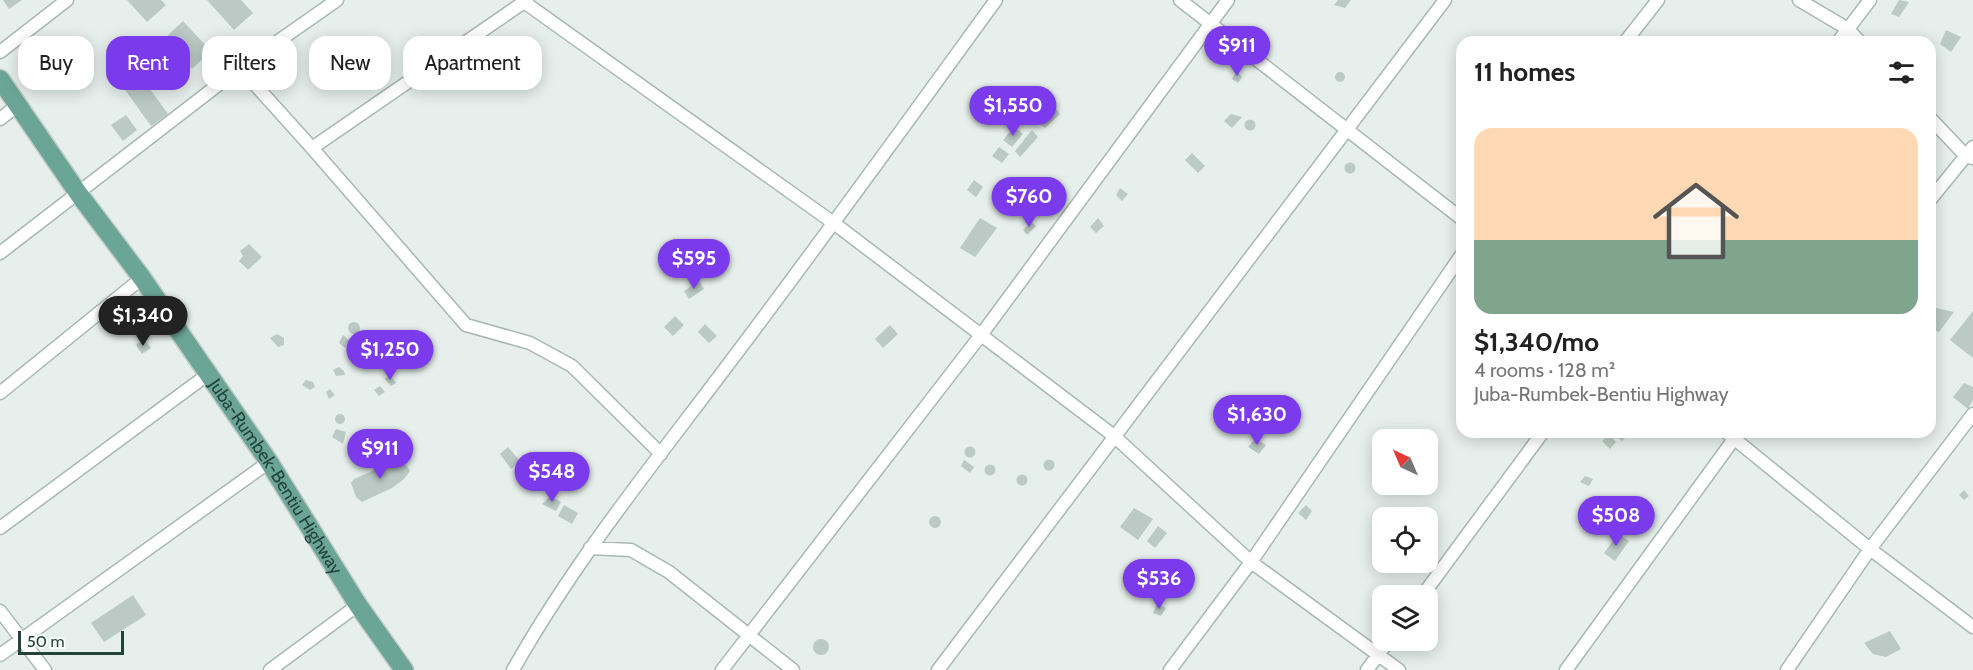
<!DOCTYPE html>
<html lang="en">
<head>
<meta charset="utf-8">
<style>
	:root { --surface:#fff; --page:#f2f2f2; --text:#222; --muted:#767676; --line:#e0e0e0; --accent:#7c3aed }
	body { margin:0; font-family:Cabin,sans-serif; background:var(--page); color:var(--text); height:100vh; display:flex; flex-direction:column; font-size:22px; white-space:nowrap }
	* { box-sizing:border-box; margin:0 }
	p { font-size:20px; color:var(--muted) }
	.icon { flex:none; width:33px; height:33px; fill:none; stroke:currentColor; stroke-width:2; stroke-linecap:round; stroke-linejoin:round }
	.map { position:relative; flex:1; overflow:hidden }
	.drawer { position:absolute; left:1456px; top:36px; width:480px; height:402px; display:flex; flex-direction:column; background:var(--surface); border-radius:18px; box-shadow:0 3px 15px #0003 }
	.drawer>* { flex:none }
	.banner { position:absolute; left:18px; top:36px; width:570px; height:54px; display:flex; gap:12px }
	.needle { width:39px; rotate:316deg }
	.tools { position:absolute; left:1372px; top:429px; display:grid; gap:12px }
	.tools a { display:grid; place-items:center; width:66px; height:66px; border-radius:12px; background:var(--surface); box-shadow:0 3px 15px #0003; font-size:30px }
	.scale { position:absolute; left:18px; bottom:15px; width:106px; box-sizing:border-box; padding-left:6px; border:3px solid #24423a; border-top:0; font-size:16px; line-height:21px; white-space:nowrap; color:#24423a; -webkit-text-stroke:4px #f7fbf9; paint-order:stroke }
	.price { position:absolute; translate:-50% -51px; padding:0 14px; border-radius:21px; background:var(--accent); color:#fff; font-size:20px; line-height:39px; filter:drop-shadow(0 2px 3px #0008) }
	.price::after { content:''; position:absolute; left:50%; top:36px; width:18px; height:14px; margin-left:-9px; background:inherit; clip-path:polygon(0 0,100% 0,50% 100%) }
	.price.on { background:#222; color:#fff }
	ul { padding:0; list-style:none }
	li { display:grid; align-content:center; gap:12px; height:318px; padding:0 18px }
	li+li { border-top:2px solid var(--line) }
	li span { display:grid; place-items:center; height:186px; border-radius:18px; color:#555 }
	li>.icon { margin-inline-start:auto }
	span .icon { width:108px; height:108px; fill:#fffc; stroke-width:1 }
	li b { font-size:26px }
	h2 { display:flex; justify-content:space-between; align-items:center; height:72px; padding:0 18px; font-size:26px }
	.chip { padding:0 21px; border-radius:18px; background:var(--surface); box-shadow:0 3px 15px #0003; font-size:21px; line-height:54px }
	.chip.on { background:var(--accent); color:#fff }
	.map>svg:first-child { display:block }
	.building { fill:#bbcac4 }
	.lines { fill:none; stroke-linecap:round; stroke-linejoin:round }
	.street-casing { stroke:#a8b8b2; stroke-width:15 }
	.primary-casing { stroke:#c2cac8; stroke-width:21 }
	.street { stroke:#fff; stroke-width:12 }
	.primary { stroke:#6aa596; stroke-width:18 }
	.labels { text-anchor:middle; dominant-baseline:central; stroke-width:6; stroke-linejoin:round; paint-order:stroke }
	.street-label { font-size:18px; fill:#24423a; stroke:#f7fbf9 }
</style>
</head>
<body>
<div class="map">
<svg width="1973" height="670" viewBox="0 0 1973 670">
	<rect width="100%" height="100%" fill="#e6efeb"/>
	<path class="building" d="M3,0H22L9,9Z
		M127,0H161L166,5L147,22Z
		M207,0H241L253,13L234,30Z
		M1338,0H1351L1345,8L1334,5Z
		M1899,0L1909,2L1899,17L1891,14Z
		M183,21L211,51L192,69L164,39Z
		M1946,30L1961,37L1951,52L1940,44Z
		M137,50L160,82L150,89L168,114L151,126L123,87L138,75L126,58Z
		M1237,71L1242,77L1238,83L1232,79Z
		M1335 77a5 5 0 1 1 10 0a5 5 0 1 1-10 0Z
		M1054,106L1060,114L1045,128L1037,122Z
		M1231,114L1242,117L1232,128L1224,121Z
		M126,115L137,130L123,141L111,125Z
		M1244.5 125a5.5 5.5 0 1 1 11 0a5.5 5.5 0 1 1-11 0Z
		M1014,127L1023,134L1012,147L1003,140Z
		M1032,130L1038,137L1020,157L1015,151Z
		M999,147L1009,154L1002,163L992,156Z
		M1192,153L1205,166L1198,173L1185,160Z
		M1344.5 168a5.5 5.5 0 1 1 11 0a5.5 5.5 0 1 1-11 0Z
		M1013,177L1023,184L1015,194L1006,187Z
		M974,180L983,187L976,197L967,190Z
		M1120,188L1128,194L1122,201L1116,195Z
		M980,218L997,228L975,257L960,248Z
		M1098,218L1104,226L1096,233L1090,227Z
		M1031,222L1036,226L1027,235L1023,230Z
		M249,244L262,257L248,270L239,261L243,256L240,251Z
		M699,281L704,289L689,299L684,291Z
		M1932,307L1954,312L1939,332L1930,328Z
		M1973,311V358L1950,340Z
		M675,316L684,325L673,336L664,327Z
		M348 328a6 6 0 1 1 12 0a6 6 0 1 1-12 0Z
		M705,324L717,336L709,343L698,332Z
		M890,325L898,334L883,348L875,339Z
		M363 339a7 7 0 1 1 14 0a7 7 0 1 1-14 0Z
		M277,334L284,338V345L278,347L270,338Z
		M343,335L349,340L345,348L339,343Z
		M144,339L151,348L142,354L136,345Z
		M339,367L344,371L345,375L336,376L333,370Z
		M390,375L396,383L391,386L385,379Z
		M306,380L313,382L315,387L310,390L302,385Z
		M1964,383L1973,387V400L1968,409L1953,397Z
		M380,386L385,392L379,396L374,390Z
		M330,389L335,395L329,399L326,392Z
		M335 419a5 5 0 1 1 10 0a5 5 0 1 1-10 0Z
		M336,429L346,432L343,444L332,437Z
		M1617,432H1628L1630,433L1622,441L1614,434Z
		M1609,434L1616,442L1610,449L1602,441Z
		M1255,439L1266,445L1259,454L1248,447Z
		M964.5 452a5.5 5.5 0 1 1 11 0a5.5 5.5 0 1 1-11 0Z
		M508,447L520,461L511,469L500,454Z
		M395,456L406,465L410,471L404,479L392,488L362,502L356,497L351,483L354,479L377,469Z
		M1043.5 465a5.5 5.5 0 1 1 11 0a5.5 5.5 0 1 1-11 0Z
		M964,460L974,467L970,473L961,466Z
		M984.5 470a5.5 5.5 0 1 1 11 0a5.5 5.5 0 1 1-11 0Z
		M1016.5 480a5.5 5.5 0 1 1 11 0a5.5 5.5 0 1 1-11 0Z
		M1585,476L1593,479L1589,486L1580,482Z
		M1964,490L1969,496L1964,500L1959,495Z
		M550,496L561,502L556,511L542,504Z
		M1618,496L1627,503L1621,511L1612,504Z
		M564,505L578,513L572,524L558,516Z
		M1306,505L1312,511L1306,520L1298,513Z
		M1134,508L1153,519L1138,540L1120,527Z
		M929 522a6 6 0 1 1 12 0a6 6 0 1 1-12 0Z
		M1158,526L1167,533L1155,548L1147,541Z
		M1618,534L1629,541L1615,561L1604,553Z
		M133,595L146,615L104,642L91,623Z
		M1157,604L1166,608L1161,616L1153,613Z
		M1890,631L1901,649L1886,657L1873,654L1864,643Z
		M813 647a8 8 0 1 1 16 0a8 8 0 1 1-16 0Z"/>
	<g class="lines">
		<defs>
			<path id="street" d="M527,0L312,148L466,325L530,343L572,366L661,454
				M1180,0L1462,219
				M1799,0L1848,29L1860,42
				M524,2L835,224L1114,436L1251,562L1399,670
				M1625,42L1658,0
				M1838,42L1870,0
				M0,52L67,0
				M240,68L312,148
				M1930,118L1966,156L1972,158
				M0,119L18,105
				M1930,200L1973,147
				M0,253L240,68L337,0
				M0,393L142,278
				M1726,432L1870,549L1973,627
				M0,528L207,375
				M590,548L631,550L669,572L793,670
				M1422,596L1543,432
				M0,611L45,670
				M0,655L269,462
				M270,670L358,605
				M513,670C575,560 655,462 730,362C820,243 908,121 996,0
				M722,670L981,335L1228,0
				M938,670L1445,0
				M1170,670L1251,562L1462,254
				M1367,670L1389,640
				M1566,670L1739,432
				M1787,670L1870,549L1973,414"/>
			<g id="primary">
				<path id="s1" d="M0,79L78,193L142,278L269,462L358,605L404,670"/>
			</g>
		</defs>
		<use href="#street" class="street-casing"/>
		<use href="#primary" class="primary-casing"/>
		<use href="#street" class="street"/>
		<use href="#primary" class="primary"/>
	</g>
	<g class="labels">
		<g class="street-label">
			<text stroke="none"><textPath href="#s1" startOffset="484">Juba-Rumbek-Bentiu Highway</textPath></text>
		</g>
	</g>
</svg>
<div class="tools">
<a><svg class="needle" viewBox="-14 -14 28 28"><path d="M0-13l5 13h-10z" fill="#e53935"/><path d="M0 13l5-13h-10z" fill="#767676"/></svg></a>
<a><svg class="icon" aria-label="locate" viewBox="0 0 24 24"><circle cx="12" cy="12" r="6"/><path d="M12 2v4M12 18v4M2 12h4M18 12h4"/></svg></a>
<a><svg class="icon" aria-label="layers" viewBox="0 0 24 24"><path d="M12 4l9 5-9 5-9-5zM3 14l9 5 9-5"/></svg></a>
</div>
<div class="scale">50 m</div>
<b class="price" style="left:1237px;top:77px">$911</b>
<b class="price" style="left:1013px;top:137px">$1,550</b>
<b class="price" style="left:1029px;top:228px">$760</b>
<b class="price" style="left:694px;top:290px">$595</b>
<b class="price on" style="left:143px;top:347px">$1,340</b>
<b class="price" style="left:390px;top:381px">$1,250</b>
<b class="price" style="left:1257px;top:446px">$1,630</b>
<b class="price" style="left:380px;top:480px">$911</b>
<b class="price" style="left:552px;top:503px">$548</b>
<b class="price" style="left:1616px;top:547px">$508</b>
<b class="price" style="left:1159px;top:610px">$536</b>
<div class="banner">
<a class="chip">Buy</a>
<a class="chip on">Rent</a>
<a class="chip">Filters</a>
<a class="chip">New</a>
<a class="chip">Apartment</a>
</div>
<section class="drawer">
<h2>11 homes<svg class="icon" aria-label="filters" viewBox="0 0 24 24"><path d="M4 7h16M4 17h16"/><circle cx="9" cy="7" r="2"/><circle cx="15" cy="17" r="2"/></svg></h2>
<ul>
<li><span style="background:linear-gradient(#ffd9b3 60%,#7fa58c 0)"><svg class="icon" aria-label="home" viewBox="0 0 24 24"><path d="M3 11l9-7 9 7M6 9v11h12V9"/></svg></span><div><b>$1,340/mo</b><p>4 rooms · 128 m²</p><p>Juba-Rumbek-Bentiu Highway</p></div></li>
</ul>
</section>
</div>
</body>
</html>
